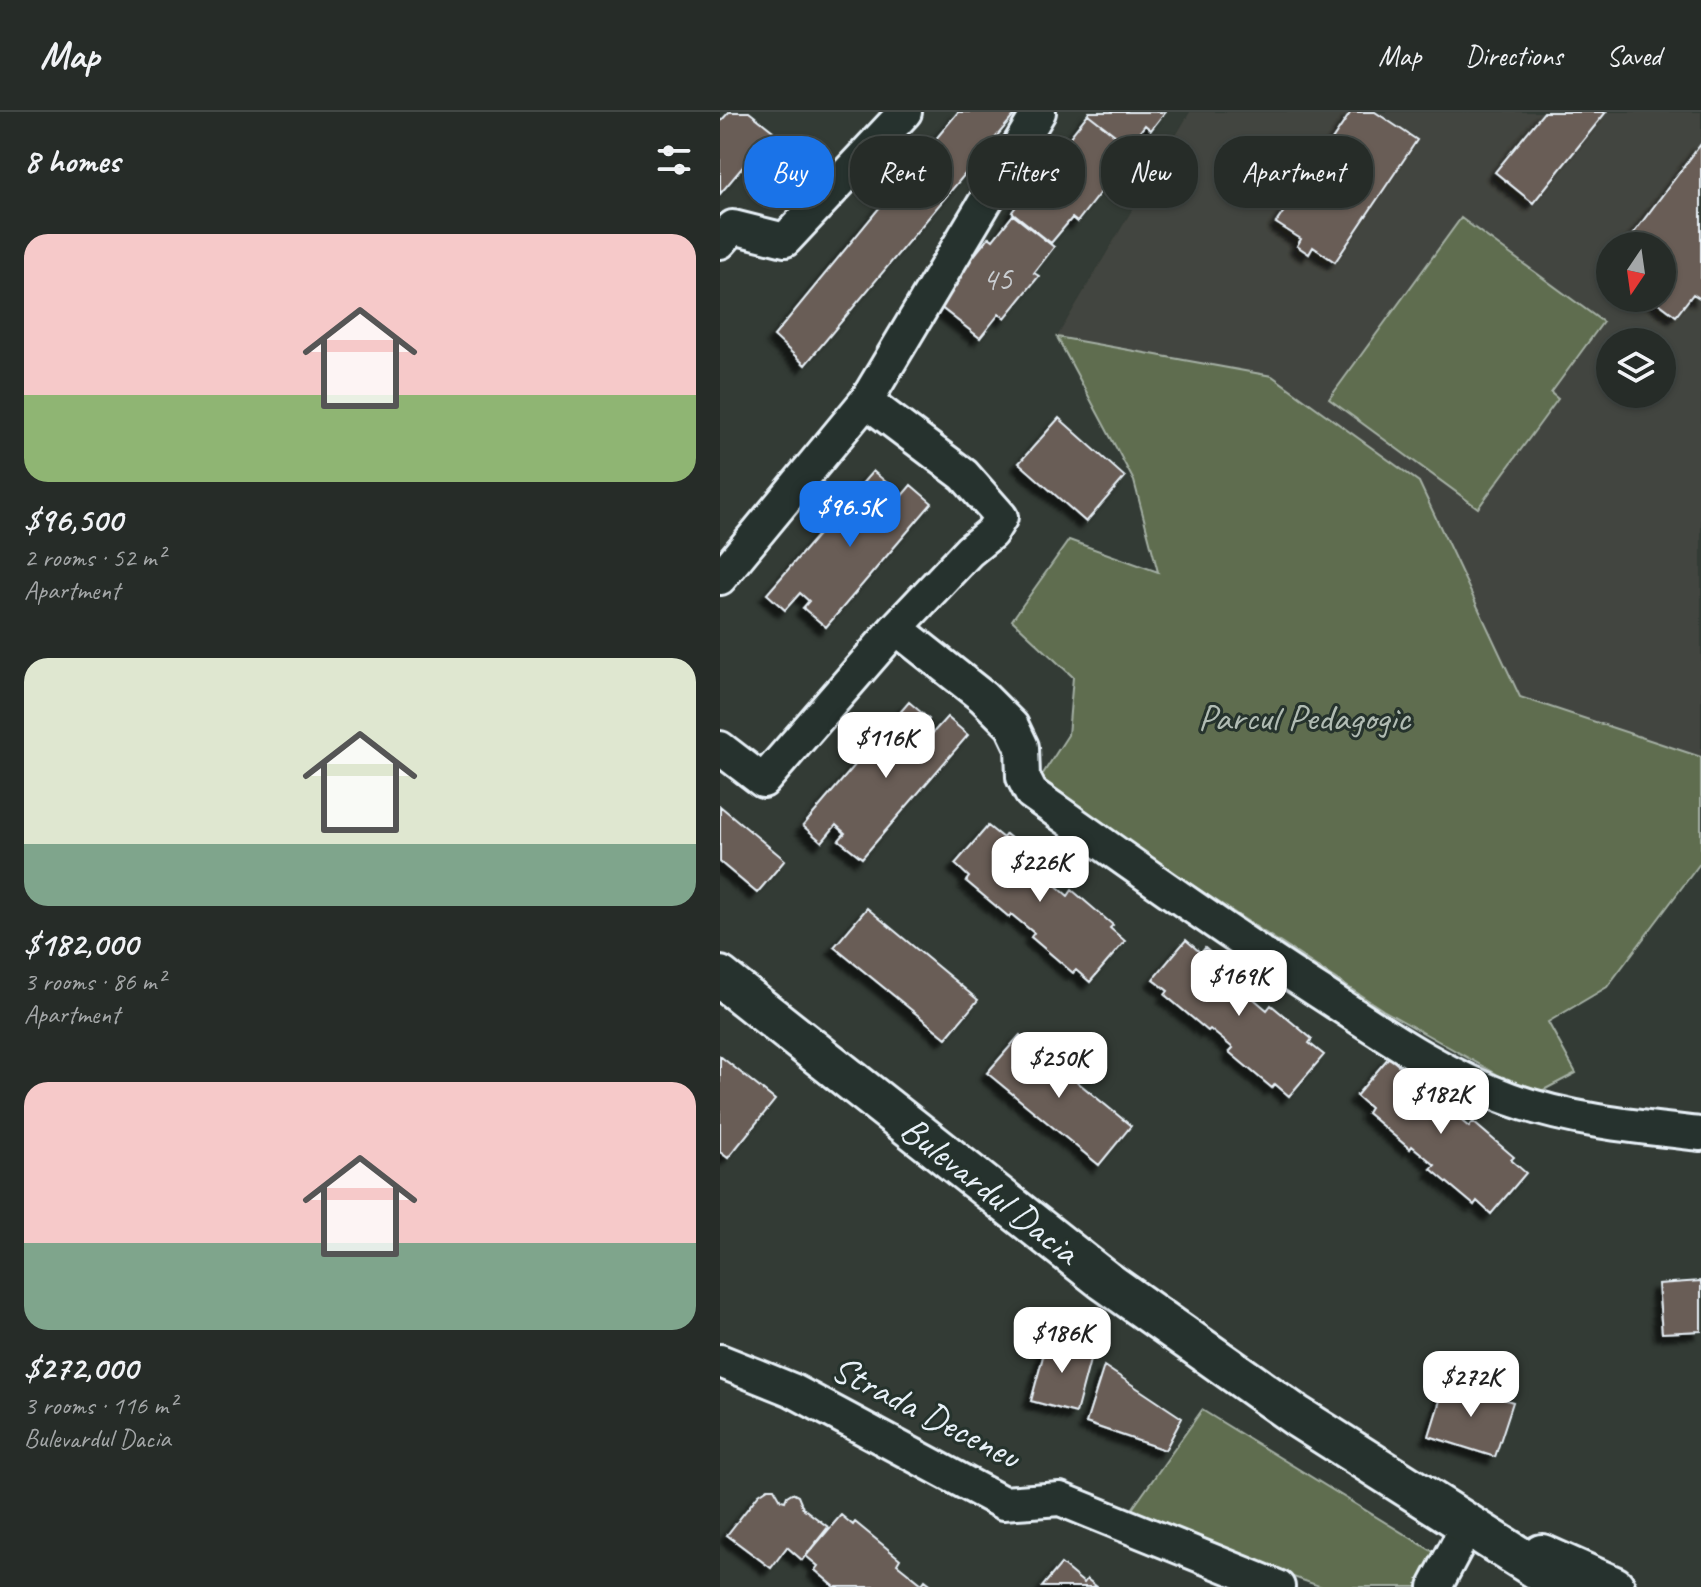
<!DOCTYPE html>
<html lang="en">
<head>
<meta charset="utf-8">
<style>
	:root { --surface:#262c28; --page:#2e3430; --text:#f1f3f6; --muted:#a4a7a8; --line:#424845; --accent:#1a73e8 }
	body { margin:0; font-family:Caveat,sans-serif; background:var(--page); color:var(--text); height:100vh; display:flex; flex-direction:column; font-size:30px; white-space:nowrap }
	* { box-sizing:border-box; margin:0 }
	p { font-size:26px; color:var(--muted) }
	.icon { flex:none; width:44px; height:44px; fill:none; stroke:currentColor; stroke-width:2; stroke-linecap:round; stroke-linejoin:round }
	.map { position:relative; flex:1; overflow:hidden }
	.panel { display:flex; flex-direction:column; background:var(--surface); width:720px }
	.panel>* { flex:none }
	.top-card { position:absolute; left:24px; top:24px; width:760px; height:72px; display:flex; gap:16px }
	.needle { width:52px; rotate:193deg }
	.fabs { position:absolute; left:876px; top:120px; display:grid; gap:16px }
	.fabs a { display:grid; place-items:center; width:80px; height:80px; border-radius:50%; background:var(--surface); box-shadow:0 2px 6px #0004,0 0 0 2px var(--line); font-size:40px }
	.price { position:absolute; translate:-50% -68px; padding:0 18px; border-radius:16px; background:#fff; color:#222; font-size:26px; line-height:52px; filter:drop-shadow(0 2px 4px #0008) }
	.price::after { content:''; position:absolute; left:50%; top:48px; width:24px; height:18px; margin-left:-12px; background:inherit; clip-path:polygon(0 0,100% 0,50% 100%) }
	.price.current { background:var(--accent); color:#fff }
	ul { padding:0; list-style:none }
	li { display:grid; align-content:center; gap:16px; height:424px; padding:0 24px }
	li span { display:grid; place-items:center; height:248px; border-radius:24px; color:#555 }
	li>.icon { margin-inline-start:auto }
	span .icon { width:144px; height:144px; fill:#fffc; stroke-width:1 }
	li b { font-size:34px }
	h2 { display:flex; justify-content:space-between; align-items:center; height:96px; padding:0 24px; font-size:34px }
	.chip { padding:0 28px; border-radius:32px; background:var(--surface); box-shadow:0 2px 6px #0004,0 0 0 2px var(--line); font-size:28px; line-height:72px }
	.chip.current { background:var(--accent); color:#fff }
	header { display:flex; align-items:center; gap:48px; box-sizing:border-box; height:112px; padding:0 40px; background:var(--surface); border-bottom:2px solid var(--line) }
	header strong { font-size:38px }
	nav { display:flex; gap:44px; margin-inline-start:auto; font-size:28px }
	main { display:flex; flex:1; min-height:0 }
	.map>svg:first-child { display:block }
	.built { fill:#43453f; fill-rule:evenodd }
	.green { fill:#5f6d4f; stroke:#a4afa4; stroke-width:2 }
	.building { fill:#695d57; stroke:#e8f1f8; stroke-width:2; filter:url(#shadow) }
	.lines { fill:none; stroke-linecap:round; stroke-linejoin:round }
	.minor-casing { stroke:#e8f1f8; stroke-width:38 }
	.major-casing { stroke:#e8f1f8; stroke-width:46 }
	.minor { stroke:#26332d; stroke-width:32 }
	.major { stroke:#26332d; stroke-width:40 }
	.labels { text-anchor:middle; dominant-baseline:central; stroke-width:6; stroke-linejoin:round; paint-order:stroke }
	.number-label { font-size:34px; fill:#c8ccd0 }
	.park-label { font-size:38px; fill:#b1bcb4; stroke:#26332d }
	.street-label { font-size:38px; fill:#e8f1f8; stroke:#26332d }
</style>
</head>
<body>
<header>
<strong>Map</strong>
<nav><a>Map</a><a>Directions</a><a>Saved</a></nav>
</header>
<main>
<section class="panel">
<h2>8 homes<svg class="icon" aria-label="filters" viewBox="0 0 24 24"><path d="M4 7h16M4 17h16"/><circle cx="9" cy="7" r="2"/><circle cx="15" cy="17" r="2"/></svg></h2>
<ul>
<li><span style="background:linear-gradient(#f6c9c9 65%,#8fb573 0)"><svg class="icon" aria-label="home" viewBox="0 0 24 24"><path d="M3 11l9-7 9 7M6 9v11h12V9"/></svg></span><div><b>$96,500</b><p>2 rooms · 52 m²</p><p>Apartment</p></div></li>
<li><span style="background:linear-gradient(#dfe7d0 75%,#7fa58c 0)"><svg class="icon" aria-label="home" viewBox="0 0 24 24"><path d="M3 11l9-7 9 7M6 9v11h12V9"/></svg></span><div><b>$182,000</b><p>3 rooms · 86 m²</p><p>Apartment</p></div></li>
<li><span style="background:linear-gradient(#f6c9c9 65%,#7fa58c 0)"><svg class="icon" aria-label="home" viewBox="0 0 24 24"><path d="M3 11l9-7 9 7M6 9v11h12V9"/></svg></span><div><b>$272,000</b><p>3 rooms · 116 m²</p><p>Bulevardul Dacia</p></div></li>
</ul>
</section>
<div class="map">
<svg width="981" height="1475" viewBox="0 0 981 1475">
	<defs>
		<filter id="shadow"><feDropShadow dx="-7" dy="7" stdDeviation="2" flood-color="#0009"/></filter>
	</defs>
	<rect width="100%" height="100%" fill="#333b35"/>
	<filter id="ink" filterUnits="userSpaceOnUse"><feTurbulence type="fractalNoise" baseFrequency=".0125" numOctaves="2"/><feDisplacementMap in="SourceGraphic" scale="16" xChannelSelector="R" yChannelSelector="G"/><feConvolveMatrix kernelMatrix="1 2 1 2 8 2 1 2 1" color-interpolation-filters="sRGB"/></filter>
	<g filter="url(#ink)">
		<path class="built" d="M470,0H981V645L800,585L699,370L552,264L337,225ZM890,134H942V186H890ZM890,230H942V282H890Z"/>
		<path class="green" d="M741,106L883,210L831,281L838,287L758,396L609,287Z
			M337,225L552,264L699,370L800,585L981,645V750L887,875L828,910L856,961L814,983L663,898L317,671L348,623L353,565L292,508L349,428L438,460L414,369Z
			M482,1298L720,1444L707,1475H602L533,1451L410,1400Z"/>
		<path class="building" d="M9,0H29L53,19L0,82V10Z
			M238,0H297L85,253L54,224Z
			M369,0H445L431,18L425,13L409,34L368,2Z
			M631,0H655L697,28L615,150L593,135L589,142L577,134L581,127L556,111Z
			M824,0H886L813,91L775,60Z
			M368,2L409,34L384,66L389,69L357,110L352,106L331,131L292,100L310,75L306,72L341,28L345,31Z
			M981,32V187L973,182L956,204L932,186H942V134H904Z
			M293,103L334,135L314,161L319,164L285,206L279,202L260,226L219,194L239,170L235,167L269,125L273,128Z
			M339,306L405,365L366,410L299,351Z
			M153,359L173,376L166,384L175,392L191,373L212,391L106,515L83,496L89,489L80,481L65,498L47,482Z
			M189,590L209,607L202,615L211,623L227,605L248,623L142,746L119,728L125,721L116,713L102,730L83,714Z
			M0,694L65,748L37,781L0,750Z
			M268,714L283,726L286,722L328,757L324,763L348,784L352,778L393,813L390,816L405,829L370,870L356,858L353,861L311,825L314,821L291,802L289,805L246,769L249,765L235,752Z
			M147,796L258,888L226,926L114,835Z
			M466,828L481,841L485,836L527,872L522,877L547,898L551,893L592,927L589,931L604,943L569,984L555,972L552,976L509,940L513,936L490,917L488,919L445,883L448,879L433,867Z
			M300,923L411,1014L379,1053L267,961Z
			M0,944L55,988L8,1046L0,1040Z
			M669,945L684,958L687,954L729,989L725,995L749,1015L753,1010L794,1045L791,1048L806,1061L771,1102L757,1089L754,1093L711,1057L715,1053L692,1034L690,1037L647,1001L650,996L636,984Z
			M981,1169V1219L942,1221L938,1172Z
			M328,1226L373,1237L356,1301L311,1289Z
			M384,1254L462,1306L445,1338L366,1311Z
			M726,1269L793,1290L775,1345L709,1324Z
			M48,1376H54L61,1388L65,1389L67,1384L72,1381L78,1384L83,1396L108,1415L82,1448L67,1435L51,1456L7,1423L39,1382Z
			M121,1403L133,1413L135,1410L180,1447L177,1452L202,1472L205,1468L214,1475H115L95,1458L98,1454L86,1444Z
			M341,1452L364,1471L367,1467L377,1475H322Z"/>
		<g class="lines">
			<defs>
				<path id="minor" d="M0,130L13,115L65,128L185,0
					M0,466L146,289L319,0
					M176,516L263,585L292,614L302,635L303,665L311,681C407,749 502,817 601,881C661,920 722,963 790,987C851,1009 917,1015 981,1022
					M0,636L43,669L176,516L249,439L271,421L281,405L244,363L146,289
					M0,1249L72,1278L283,1391L340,1387L558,1475
					M715,1475L749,1411"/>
				<path id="major" d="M0,865L384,1168L578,1305L846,1475
					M822,1443L894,1475"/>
			</defs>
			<use href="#minor" class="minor-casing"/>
			<use href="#major" class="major-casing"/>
			<use href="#minor" class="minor"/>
			<use href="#major" class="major"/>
		</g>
	</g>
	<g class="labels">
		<g class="number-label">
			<text x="277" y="166">45</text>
		</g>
		<g class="park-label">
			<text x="584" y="605">Parcul Pedagogic</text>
		</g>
		<g class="street-label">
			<text transform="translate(270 1078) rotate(38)">Bulevardul Dacia</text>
			<text transform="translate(206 1300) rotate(27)">Strada Deceneu</text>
		</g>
	</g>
</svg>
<div class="fabs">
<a><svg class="needle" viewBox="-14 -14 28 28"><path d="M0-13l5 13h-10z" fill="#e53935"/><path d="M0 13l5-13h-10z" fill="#a4a7a8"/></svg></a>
<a><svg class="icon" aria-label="layers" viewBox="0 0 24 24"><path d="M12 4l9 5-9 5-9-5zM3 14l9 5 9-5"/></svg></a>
</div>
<b class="price current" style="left:130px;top:437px">$96.5K</b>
<b class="price" style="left:166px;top:668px">$116K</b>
<b class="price" style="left:320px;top:792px">$226K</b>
<b class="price" style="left:519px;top:906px">$169K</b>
<b class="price" style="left:339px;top:988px">$250K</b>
<b class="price" style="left:721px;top:1024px">$182K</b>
<b class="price" style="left:342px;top:1263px">$186K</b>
<b class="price" style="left:751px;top:1307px">$272K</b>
<div class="top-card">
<a class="chip current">Buy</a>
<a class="chip">Rent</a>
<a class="chip">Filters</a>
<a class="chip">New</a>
<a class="chip">Apartment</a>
</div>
</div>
</main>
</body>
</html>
